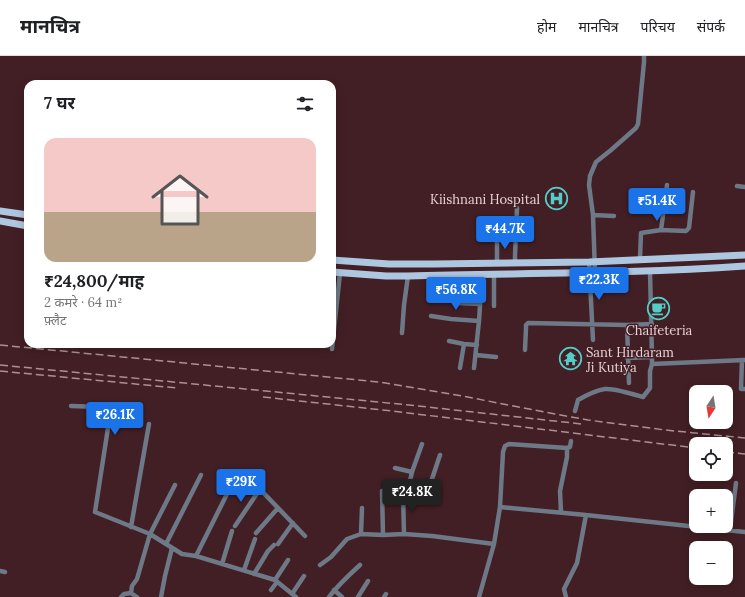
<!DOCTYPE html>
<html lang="hi">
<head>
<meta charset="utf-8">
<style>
	:root { --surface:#fff; --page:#f2f2f2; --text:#202124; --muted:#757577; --line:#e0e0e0; --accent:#1a73e8 }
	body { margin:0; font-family:Lora,"Noto Sans Devanagari",serif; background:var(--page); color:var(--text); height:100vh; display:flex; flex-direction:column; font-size:15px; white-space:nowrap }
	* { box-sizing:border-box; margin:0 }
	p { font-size:13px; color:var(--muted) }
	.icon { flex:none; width:22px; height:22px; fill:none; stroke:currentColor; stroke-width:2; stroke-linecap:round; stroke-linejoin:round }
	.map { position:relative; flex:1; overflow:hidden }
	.panel { position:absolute; left:24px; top:24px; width:312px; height:268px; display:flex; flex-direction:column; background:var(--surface); border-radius:12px; box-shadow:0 2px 10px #0003 }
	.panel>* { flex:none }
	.needle { width:26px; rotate:192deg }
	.buttons { position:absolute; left:689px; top:329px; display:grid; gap:8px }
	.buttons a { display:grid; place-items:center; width:44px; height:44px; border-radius:8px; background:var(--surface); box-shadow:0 2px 10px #0003; font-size:20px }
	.price { position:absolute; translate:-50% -34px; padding:0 9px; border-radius:4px; background:var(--accent); color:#fff; font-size:13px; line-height:26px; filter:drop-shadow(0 1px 2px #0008) }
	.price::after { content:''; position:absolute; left:50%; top:24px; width:12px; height:9px; margin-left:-6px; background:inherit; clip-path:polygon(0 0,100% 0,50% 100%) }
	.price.on { background:#222; color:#fff }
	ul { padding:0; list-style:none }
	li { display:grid; align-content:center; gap:8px; height:212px; padding:0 20px }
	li+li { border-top:1px solid var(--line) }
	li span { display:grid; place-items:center; height:124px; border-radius:12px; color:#555 }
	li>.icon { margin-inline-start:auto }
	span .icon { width:72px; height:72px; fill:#fffc; stroke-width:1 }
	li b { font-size:17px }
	h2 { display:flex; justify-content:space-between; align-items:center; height:48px; padding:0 20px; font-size:17px }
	header { display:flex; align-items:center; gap:24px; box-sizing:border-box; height:56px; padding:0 20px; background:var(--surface); border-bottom:1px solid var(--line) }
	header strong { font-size:19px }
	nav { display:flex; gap:22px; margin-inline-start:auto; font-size:14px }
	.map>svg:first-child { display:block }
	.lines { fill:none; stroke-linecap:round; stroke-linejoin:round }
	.street { stroke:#6d7986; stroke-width:4.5 }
	.primary { stroke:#aec7e1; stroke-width:7 }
	.rail { stroke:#ac9093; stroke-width:1.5; stroke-dasharray:8 4; stroke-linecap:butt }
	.labels { text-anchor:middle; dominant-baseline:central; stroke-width:3; stroke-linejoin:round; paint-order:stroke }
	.poi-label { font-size:13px; fill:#ead2d4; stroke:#421f25; text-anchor:end }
</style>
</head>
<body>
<header>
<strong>मानचित्र</strong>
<nav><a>होम</a><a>मानचित्र</a><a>परिचय</a><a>संपर्क</a></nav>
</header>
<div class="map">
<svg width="745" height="541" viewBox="0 0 745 541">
	<rect width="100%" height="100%" fill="#421f25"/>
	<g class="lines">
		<path class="street" d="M737,130L745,131
			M593,159L614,160
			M661,174L667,129
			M640,203L641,177L661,174L686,175L689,172L693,136
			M589,206L593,284
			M497,207V182
			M515,207V200L517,152
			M595,217L593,159L589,129L590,120L596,106L611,94L636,72L638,68L644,6V0
			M456,247L480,248
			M494,250V218
			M431,260L451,263L479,265
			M627,269L629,327
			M402,277L404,249L408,220
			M449,285L464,288L477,289
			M332,293L340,217
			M525,294L526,272V269L528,267L627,269L652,268
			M476,299L496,301
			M627,302L652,301
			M742,304L741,333H745
			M652,308L745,304
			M610,311L628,317
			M460,312L464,288
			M474,312L479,265L482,218
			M71,350L101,351L108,353L110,359L95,456L150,478L182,498L196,500L275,524L296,541
			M575,355L578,344C585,340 597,334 605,333C614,332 633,338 643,341L650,332V315L652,308V301L650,215
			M395,412L412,416
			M403,437L404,478
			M407,438L422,440L427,438L440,399
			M500,451L586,459L745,476
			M561,456L560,435L567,401V392
			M235,470L260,433
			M131,471L149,368
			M730,474L736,427
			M256,477L278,452
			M361,478L362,452
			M383,479L382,435L407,438L412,416L422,388
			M166,488L201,419
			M278,488L293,467
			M196,500L234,424L245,420L255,428L305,480
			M222,508L232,475
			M320,509L331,501L347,483L361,478L383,479L404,478L432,480L494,488
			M244,514L255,483
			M0,515L5,516
			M254,518L268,495L274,489
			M275,524L288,504
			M271,534L277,526
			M334,534L342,541
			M131,537L132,530L137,523L150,478L175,429
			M292,538L304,520
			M121,541L124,538L131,537L137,541
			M161,541L165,520L172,492
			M329,541C338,529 349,519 360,509
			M358,541L368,525
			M384,541L386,538
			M479,541L494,488L500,451L503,396L505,390L509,388L567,392L570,391L571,385
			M566,541L564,533L577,507L586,459"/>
		<path class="primary" d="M0,155L28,159
			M0,165L28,170
			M332,204L389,208H434L589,206L745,199
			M332,216L386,220H408C520,217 633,218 745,210"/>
		<path class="rail" d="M0,289L379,326L462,340L555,358L588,364L665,374L745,382
			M0,309L409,349L582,368
			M0,315L177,332
			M263,341L392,355L696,392
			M726,396L745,398"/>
	</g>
	<defs>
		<symbol id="hospital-ring" viewBox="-11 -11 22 22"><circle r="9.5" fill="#421f25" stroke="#54cdc8" stroke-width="1.5"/><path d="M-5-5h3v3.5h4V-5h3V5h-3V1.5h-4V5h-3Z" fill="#54cdc8"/></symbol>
		<symbol id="cafe-ring" viewBox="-11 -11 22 22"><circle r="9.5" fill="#421f25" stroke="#54cdc8" stroke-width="1.5"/><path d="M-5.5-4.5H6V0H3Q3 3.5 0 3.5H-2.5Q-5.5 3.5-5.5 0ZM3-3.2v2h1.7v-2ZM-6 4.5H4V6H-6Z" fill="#54cdc8"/></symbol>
		<symbol id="temple-ring" viewBox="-11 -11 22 22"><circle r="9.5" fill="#421f25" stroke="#54cdc8" stroke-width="1.5"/><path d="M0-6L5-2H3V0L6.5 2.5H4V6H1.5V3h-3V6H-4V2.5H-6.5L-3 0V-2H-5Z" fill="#54cdc8"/></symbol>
	</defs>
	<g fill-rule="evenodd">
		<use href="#hospital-ring" x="544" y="130" width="25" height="25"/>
		<use href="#cafe-ring" x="646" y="240" width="25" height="25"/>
		<use href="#temple-ring" x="558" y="290" width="25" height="25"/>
	</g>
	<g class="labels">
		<g class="poi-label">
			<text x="540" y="143">Kiishnani Hospital</text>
			<text x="659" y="274" text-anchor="middle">Chaifeteria</text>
			<text x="586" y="296" text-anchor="start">Sant Hirdaram<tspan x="586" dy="15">Ji Kutiya</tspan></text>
		</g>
	</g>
</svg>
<div class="buttons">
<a><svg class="needle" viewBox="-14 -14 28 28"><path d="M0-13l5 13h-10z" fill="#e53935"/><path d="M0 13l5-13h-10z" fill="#757577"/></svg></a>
<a><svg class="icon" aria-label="locate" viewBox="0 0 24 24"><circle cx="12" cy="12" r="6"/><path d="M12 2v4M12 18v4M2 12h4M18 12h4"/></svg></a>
<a>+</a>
<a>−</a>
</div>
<b class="price" style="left:657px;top:166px">₹51.4K</b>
<b class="price" style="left:505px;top:194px">₹44.7K</b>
<b class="price" style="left:599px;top:245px">₹22.3K</b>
<b class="price" style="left:456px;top:255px">₹56.8K</b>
<b class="price" style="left:115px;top:380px">₹26.1K</b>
<b class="price" style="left:241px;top:447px">₹29K</b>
<b class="price on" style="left:412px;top:457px">₹24.8K</b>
<section class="panel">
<h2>7 घर<svg class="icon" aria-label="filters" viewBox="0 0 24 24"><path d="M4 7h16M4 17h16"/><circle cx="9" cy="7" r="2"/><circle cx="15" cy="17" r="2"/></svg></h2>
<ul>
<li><span style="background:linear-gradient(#f6c9c9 60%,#b9a48a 0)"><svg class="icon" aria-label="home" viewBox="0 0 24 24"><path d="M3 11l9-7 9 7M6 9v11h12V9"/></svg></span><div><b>₹24,800/माह</b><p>2 कमरे · 64 m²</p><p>फ़्लैट</p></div></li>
</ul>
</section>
</div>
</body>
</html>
